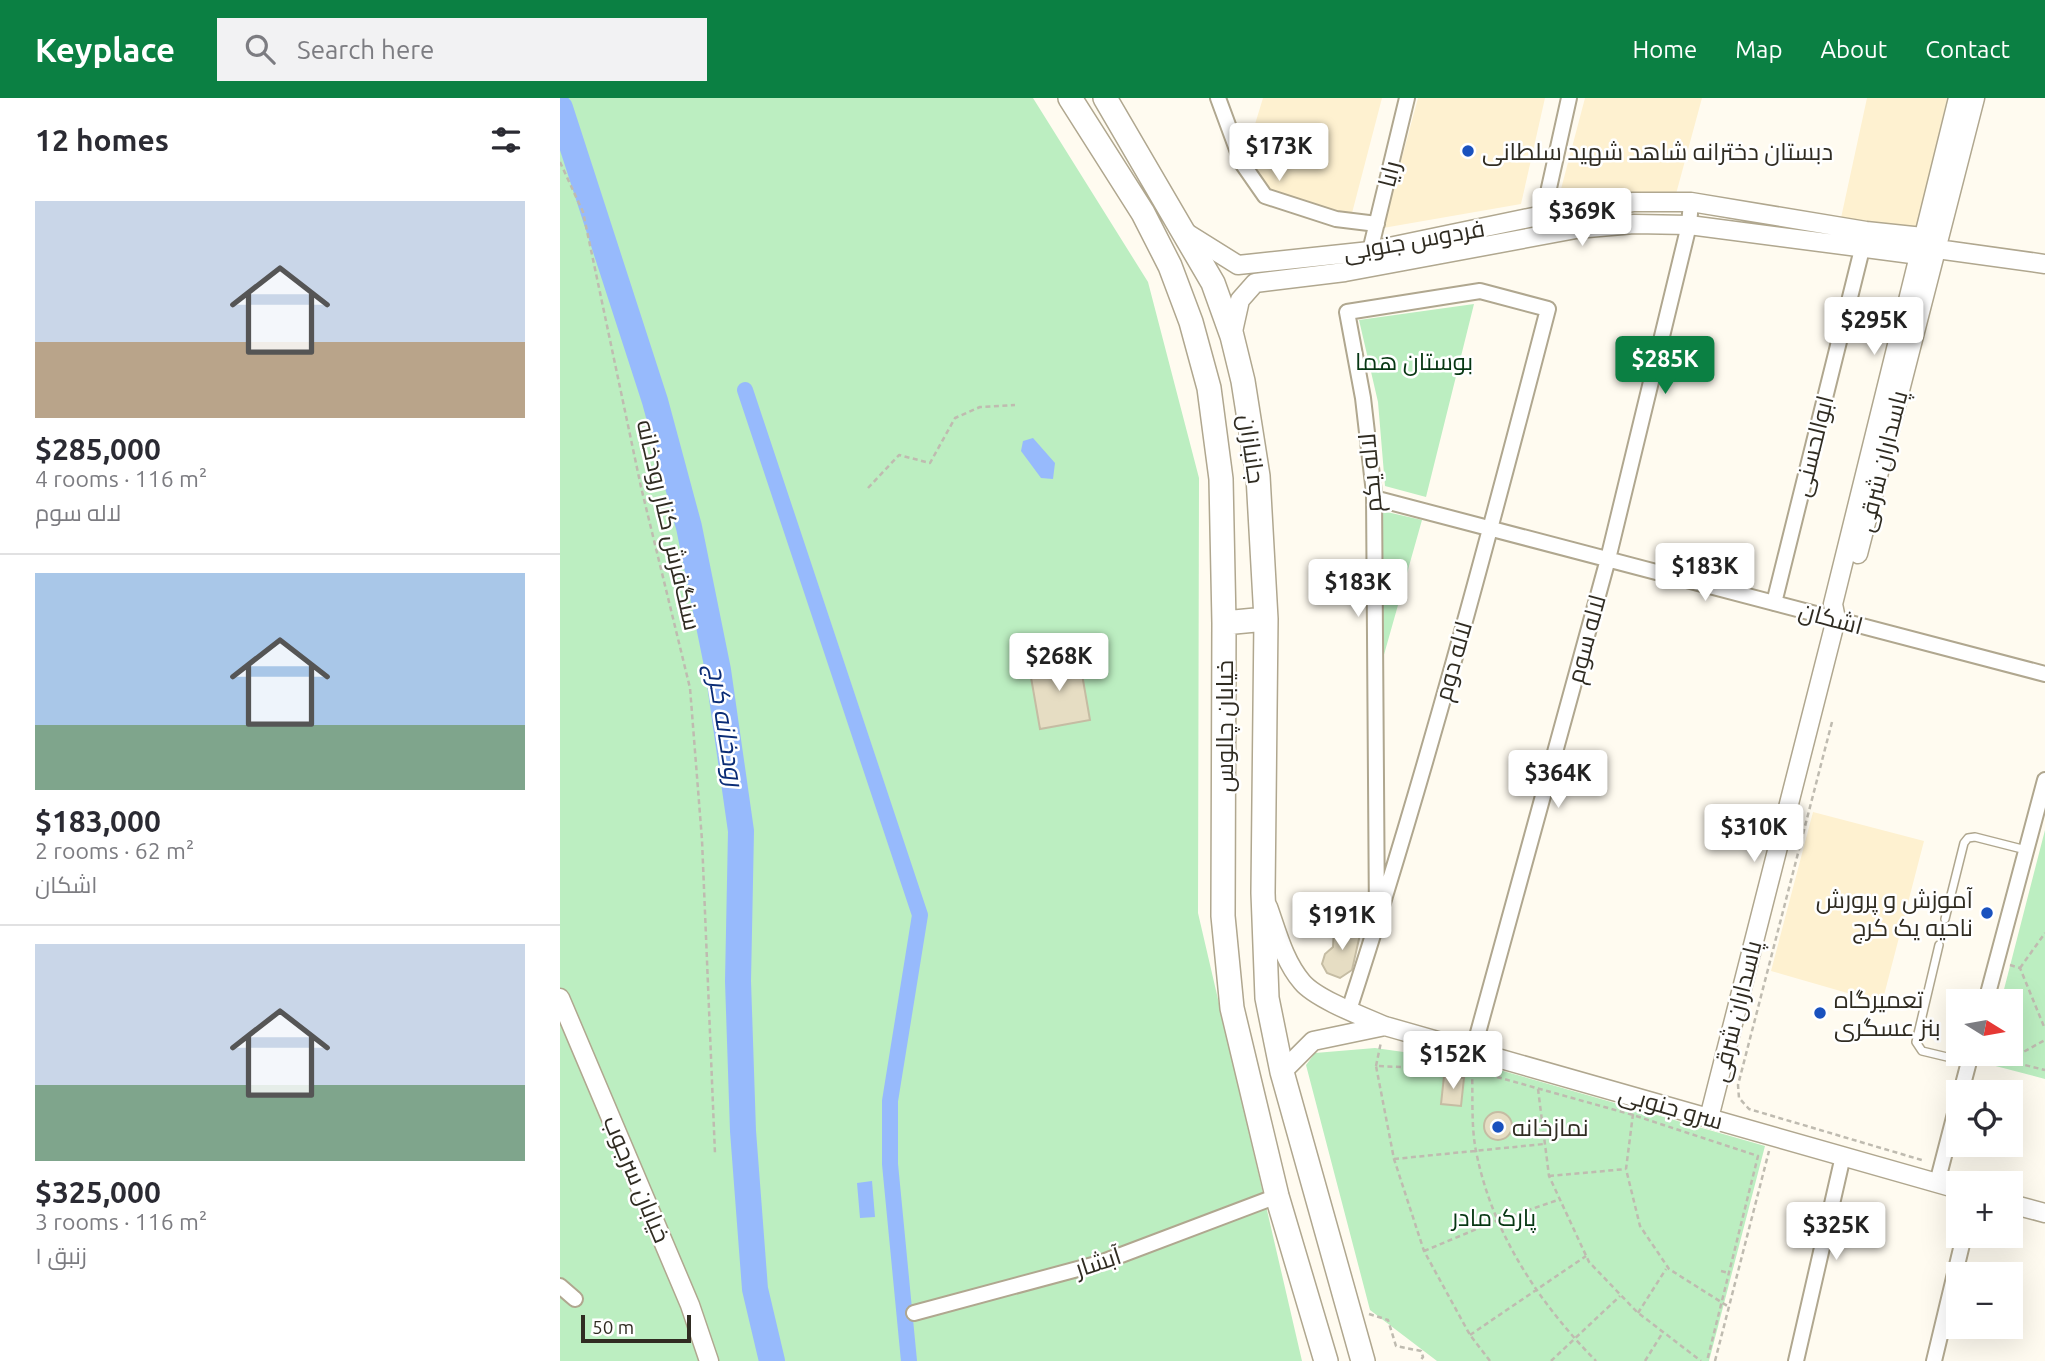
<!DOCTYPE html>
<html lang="en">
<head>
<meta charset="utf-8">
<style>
	:root { --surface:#fff; --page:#f2f2f3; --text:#2b2b33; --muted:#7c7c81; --line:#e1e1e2; --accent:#0b8043 }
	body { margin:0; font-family:Ubuntu,Cairo,sans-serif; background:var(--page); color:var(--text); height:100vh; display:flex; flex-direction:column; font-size:26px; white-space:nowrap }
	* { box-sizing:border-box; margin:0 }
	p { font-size:23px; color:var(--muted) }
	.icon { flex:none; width:38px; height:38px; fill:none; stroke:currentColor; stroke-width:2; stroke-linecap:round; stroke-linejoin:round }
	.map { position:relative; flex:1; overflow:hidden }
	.side { display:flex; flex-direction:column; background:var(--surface); width:560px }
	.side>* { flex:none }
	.needle { width:46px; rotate:101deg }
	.tools { position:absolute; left:1386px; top:891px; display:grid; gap:14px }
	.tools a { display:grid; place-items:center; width:77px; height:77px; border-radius:0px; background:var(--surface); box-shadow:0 7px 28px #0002; font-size:35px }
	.scale { position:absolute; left:21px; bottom:18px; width:110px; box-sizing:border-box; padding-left:7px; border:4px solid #302c22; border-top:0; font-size:19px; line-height:24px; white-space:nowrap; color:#302c22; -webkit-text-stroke:5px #fff; paint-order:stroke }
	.price { position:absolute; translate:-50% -60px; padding:0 16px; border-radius:7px; background:#fff; color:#222; font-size:23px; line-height:46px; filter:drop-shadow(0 2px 4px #0008) }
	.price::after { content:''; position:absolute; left:50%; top:42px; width:21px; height:16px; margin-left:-10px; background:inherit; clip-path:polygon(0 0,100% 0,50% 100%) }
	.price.on { background:var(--accent); color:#fff }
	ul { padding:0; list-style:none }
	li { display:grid; align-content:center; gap:14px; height:371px; padding:0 35px }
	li+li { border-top:2px solid var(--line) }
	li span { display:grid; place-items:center; height:217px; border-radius:0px; color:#555 }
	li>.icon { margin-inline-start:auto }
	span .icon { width:126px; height:126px; fill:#fffc; stroke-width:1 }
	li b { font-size:30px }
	h2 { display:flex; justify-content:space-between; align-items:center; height:84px; padding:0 35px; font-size:30px }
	header { display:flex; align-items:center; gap:42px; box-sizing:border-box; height:98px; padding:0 35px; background:var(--accent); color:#fff }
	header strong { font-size:33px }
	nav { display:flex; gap:38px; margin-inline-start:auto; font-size:24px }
	.search { width:490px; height:63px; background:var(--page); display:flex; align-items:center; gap:18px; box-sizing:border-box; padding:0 24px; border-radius:0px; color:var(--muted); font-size:26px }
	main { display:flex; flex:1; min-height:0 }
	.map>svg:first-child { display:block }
	.built { fill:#fef1d0 }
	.green { fill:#bceec1 }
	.water { fill:#97bafc }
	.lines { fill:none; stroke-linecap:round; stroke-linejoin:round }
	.canal { stroke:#97bafc; stroke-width:16 }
	.river { stroke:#97bafc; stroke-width:26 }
	.building { fill:#e6ddc3; stroke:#c5bca3; stroke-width:2 }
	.service-casing { stroke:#b0a78f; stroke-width:10 }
	.minor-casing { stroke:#b0a78f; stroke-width:18 }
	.tertiary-casing { stroke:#b0a78f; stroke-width:21 }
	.trunk-casing { stroke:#b0a78f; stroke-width:26 }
	.path { stroke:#bfbbb0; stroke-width:2.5; stroke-dasharray:5 3.5; stroke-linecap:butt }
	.service { stroke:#fff; stroke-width:7 }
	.minor { stroke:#fff; stroke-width:14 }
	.tertiary { stroke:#fff; stroke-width:18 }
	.trunk { stroke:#fff; stroke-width:23 }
	.poi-dot { fill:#1951be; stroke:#fff; stroke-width:2.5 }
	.labels { text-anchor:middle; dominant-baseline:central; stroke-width:5; stroke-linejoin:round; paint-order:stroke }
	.poi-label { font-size:24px; fill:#302c22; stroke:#fff; text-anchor:start }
	.street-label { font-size:24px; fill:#302c22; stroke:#fff }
	.park-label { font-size:24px; fill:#073713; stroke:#fff }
	.water-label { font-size:26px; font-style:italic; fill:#0a2c76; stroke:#fff }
</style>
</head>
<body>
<header>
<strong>Keyplace</strong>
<div class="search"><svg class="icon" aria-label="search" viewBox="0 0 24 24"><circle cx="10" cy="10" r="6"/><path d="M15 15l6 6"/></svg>Search here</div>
<nav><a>Home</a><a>Map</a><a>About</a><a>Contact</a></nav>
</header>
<main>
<section class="side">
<h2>12 homes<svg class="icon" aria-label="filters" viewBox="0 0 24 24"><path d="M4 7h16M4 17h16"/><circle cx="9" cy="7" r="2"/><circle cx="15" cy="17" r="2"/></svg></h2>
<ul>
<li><span style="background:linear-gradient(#c9d6e8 65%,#b9a48a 0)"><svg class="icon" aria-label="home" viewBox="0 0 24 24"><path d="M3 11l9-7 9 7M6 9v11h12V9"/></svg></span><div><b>$285,000</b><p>4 rooms · 116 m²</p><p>لاله سوم</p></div></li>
<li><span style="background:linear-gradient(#a9c7e8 70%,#7fa58c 0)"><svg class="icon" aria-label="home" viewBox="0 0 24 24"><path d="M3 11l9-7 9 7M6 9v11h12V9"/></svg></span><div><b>$183,000</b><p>2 rooms · 62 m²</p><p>اشکان</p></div></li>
<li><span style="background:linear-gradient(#c9d6e8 65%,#7fa58c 0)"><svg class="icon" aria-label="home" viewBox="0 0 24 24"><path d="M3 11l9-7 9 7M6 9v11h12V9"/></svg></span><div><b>$325,000</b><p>3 rooms · 116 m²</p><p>زنبق ۱</p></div></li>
</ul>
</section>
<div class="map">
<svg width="1485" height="1263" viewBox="0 0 1485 1263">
	<rect width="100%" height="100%" fill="#fffbf0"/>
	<path class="built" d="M703,0H822L791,119L707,93L685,59Z
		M858,0H985L961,106L823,130Z
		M1025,0H1142L1116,96L996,110Z
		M1307,0H1387L1357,132L1281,120Z
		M1253,714L1364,743L1322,905L1211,873Z"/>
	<path class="green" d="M0,0H473L588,184L639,380L638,815L742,1263H0Z
		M914,206L866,399L825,388L818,304L799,222Z
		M818,412L862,422L816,585Z
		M1485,732V981L1424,965L1427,956H1451V903H1441Z
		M815,950L908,963L1205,1048L1149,1263H877L810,1212L746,967L755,955Z"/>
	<path class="water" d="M473,340L495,365L493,381L481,380L461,353L463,343Z
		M312,1083L315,1119L300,1120L297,1085Z"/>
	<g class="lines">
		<path class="canal" d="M185,292L360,817L330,1003V1066L349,1263"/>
		<path class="river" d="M0,10L95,303L129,429L158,572L181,733L178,883L183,1033L195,1191L212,1263"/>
	</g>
	<path class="building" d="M519,559L530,622L480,631L469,568Z
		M774,829L801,832L792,872L780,880L767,875L762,866L765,856L773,849Z
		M884,978L904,980L901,1008L881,1006Z
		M924 1028a14 14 0 1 1 28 0a14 14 0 1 1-28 0Z"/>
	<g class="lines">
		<defs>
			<path id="service" d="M1385,821L1404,745L1408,740L1415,739L1466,752
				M1379,847L1356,944L1362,953L1408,964"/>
			<path id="minor" d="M658,0L682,65L705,98L776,121L817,126
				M983,117L1009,0
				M810,153L847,0
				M814,400L1485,576
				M1214,505L1305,139
				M1426,903L1485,682
				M789,912C864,682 927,446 988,211L920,193L787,214L803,300L814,395L817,826
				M913,953L1048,461L1129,127L1131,104
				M1401,994L1411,956
				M1377,1085L1398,1004
				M0,1188L15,1201
				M354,1215L540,1165L717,1098
				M1236,1263L1283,1058
				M1374,1263L1404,1138"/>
			<path id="tertiary" d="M625,134L678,167L810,153L983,117L1073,104H1131L1306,133L1363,139L1371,147
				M672,238L680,202L695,185L785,174L1016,131L1074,126L1129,127L1359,157L1377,151L1485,166
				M1298,456L1415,0
				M708,809C717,834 724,863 742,884C756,901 804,919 825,928L1398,1091
				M0,900L130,1207L149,1263
				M722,974L753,943L825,928
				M1149,1020L1276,521L1273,506L1398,0
				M1451,1106L1485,1115"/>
			<path id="trunk" d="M510,0L583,115L610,168L631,224L649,290L661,381L664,525L663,818L672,910L717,1098L766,1263
				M545,0L653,185L672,238L683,283L698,378L706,521L703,795L707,900L722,974L803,1263
				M664,525L706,521"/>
		</defs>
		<use href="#service" class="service-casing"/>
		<use href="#minor" class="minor-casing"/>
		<use href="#tertiary" class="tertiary-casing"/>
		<use href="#trunk" class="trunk-casing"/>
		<path class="path" d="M0,64L23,114L81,389L130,590L142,742L155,1056
			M308,390L339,357L370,365L395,320L420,309L455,307
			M1272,624L1178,987L1179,1000L1189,1011L1365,1063
			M1450,867L1460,870L1485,931
			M1460,870L1485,835
			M1424,957L1485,972
			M1440,960L1456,958L1485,942
			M816,968L821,944
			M912,973C913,999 911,1028 916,1053C932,1135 979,1205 1036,1263
			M978,991L989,1078L1029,1164L1077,1214L1141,1263
			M1073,1016L1066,1071L1080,1128L1109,1171L1169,1209
			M834,1061L984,1046
			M1405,1075L1438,1085
			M989,1078L1066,1071
			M864,1153L936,1123L998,1102
			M1161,1173L1169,1175
			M1078,1215L1106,1171
			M809,1216L828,1222L836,1248L861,1253L863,1259L860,1263
			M910,1237L1026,1158
			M930,1263L910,1237L864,1153L834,1061L816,968L912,972L1073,1017L1198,1058L1147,1263
			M991,1263L1060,1198
			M1085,1263L1103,1234
			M1155,1263L1209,1053"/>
		<use href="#service" class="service"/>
		<use href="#minor" class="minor"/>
		<use href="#tertiary" class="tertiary"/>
		<use href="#trunk" class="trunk"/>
	</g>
	<g class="poi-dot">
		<circle cx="908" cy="53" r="7"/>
		<circle cx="1427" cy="815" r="7"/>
		<circle cx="1260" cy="915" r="7"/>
		<circle cx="938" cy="1029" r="7"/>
	</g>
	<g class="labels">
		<g class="poi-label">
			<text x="922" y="53">دبستان دخترانه شاهد شهید سلطانی</text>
			<text x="1413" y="801" text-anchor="end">آموزش و پرورش<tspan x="1413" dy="28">ناحیه یک کرج</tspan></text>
			<text x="1274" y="901">تعمیرگاه<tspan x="1274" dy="28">بنز عسگری</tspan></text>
			<text x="952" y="1029">نمازخانه</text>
		</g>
		<g class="street-label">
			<text transform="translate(829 76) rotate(-76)">رایا</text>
			<text transform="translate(854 142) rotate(-10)">فردوس جنوبی</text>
			<text transform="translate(1253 348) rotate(-76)">ابوالحسنی</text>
			<text transform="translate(692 351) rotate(82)">جانبازان</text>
			<text transform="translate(1322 363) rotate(-76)">پاسداران شرقی</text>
			<text transform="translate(810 375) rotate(-95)">لاله یکم</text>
			<text transform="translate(109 427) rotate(77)">سنگ‌فرش کنار رودخانه</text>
			<text transform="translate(1271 520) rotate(15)">اشکان</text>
			<text transform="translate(1026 541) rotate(-75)">لاله سوم</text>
			<text transform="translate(893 563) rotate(-74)">لاله دوم</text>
			<text transform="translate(664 628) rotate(-90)">خیابان چالوس</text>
			<text transform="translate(1176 913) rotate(-76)">پاسداران شرقی</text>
			<text transform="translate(1111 1009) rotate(16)">سرو جنوبی</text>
			<text transform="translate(77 1081) rotate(67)">خیابان سرجوب</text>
			<text transform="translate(538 1164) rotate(-18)">آبشار</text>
		</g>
		<g class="park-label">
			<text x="854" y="263">بوستان هما</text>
			<text x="934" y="1119">پارک مادر</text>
		</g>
		<g class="water-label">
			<text transform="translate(166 627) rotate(81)">رودخانه کرج</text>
		</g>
	</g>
</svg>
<div class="tools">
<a><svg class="needle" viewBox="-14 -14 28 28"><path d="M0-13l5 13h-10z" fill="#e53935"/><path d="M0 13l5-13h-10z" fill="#7c7c81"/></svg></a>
<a><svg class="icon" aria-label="locate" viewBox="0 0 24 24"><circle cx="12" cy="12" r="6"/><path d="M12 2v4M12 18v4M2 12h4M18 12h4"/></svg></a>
<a>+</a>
<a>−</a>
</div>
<div class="scale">50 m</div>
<b class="price" style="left:719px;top:85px">$173K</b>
<b class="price" style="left:1022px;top:150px">$369K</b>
<b class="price" style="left:1314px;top:259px">$295K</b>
<b class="price on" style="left:1105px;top:298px">$285K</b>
<b class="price" style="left:1145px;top:505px">$183K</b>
<b class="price" style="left:798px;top:521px">$183K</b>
<b class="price" style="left:499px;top:595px">$268K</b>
<b class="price" style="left:998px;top:712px">$364K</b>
<b class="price" style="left:1194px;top:766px">$310K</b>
<b class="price" style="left:782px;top:854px">$191K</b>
<b class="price" style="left:893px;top:993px">$152K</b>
<b class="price" style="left:1276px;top:1164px">$325K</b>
</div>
</main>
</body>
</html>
